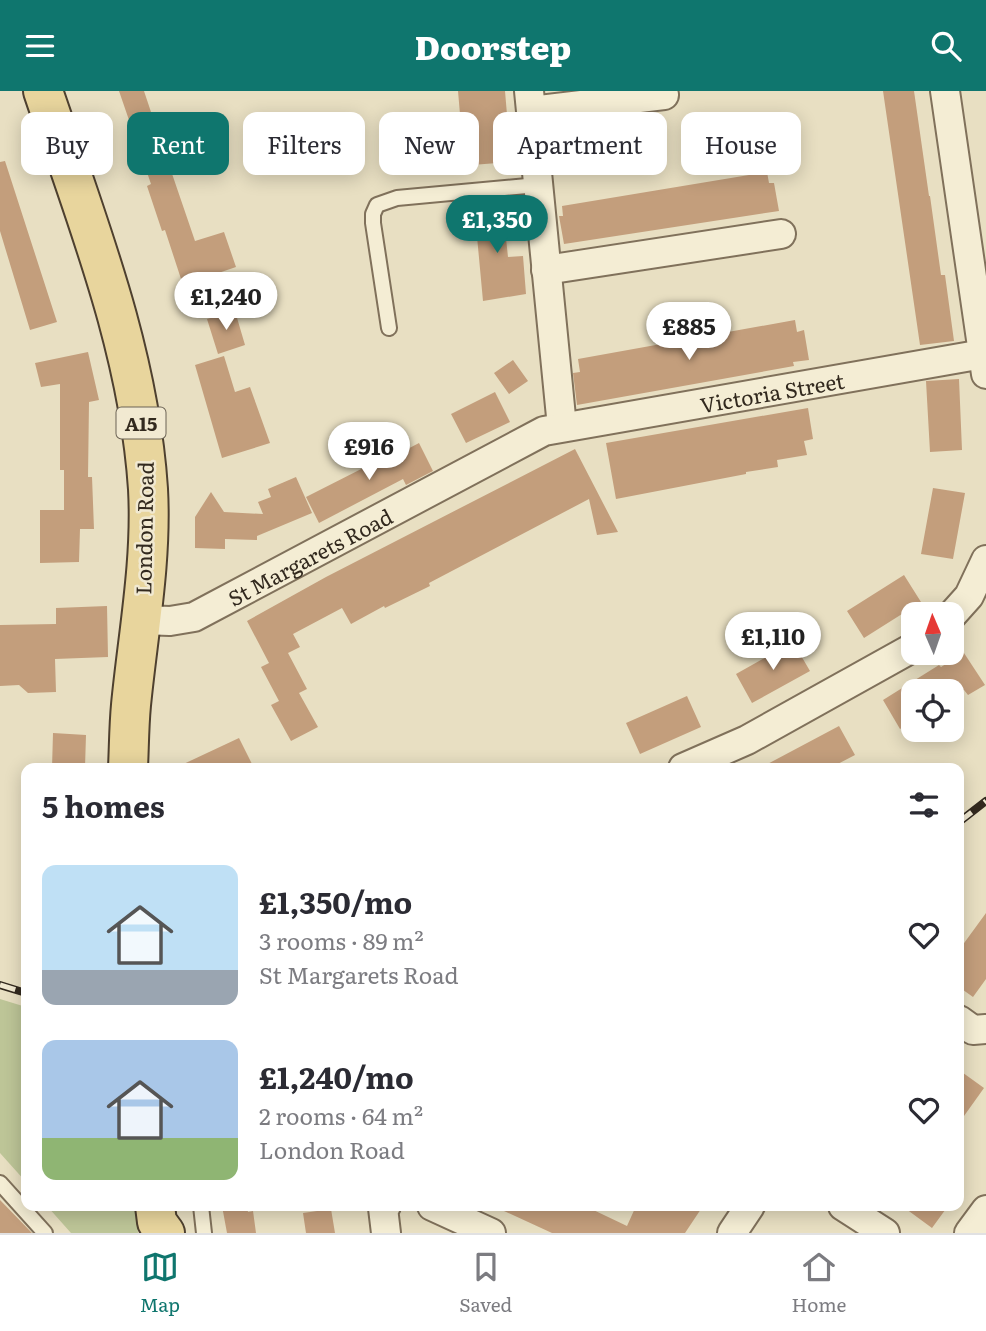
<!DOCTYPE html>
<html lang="en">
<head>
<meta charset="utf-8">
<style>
	:root { --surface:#fff; --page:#f2f2f3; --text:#2b2b33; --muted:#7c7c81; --line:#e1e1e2; --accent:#0f766e }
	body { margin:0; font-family:Literata,serif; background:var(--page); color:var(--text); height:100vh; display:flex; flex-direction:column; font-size:26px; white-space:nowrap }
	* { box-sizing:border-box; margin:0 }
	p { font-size:23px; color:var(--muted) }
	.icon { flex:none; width:38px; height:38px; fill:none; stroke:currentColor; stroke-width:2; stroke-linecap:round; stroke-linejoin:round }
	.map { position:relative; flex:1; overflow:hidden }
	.panel { position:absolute; left:21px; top:672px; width:943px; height:448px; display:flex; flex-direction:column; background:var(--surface); border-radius:14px; box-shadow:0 4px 18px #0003 }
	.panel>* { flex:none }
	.banner { position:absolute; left:21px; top:21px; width:945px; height:63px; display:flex; gap:14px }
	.needle { width:46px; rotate:358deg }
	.buttons { position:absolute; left:901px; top:511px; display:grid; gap:14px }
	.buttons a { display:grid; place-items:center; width:63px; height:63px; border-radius:14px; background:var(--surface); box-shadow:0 4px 18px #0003; font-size:35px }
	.price { position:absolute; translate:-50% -60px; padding:0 16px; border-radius:24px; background:#fff; color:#222; font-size:23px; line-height:46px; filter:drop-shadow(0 2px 4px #0008) }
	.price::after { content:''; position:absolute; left:50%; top:42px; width:21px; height:16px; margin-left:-10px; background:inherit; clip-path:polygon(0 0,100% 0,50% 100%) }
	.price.selected { background:var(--accent); color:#fff }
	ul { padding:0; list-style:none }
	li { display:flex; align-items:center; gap:21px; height:175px; padding:0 21px }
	li span { display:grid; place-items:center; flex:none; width:196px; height:140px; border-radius:14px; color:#555 }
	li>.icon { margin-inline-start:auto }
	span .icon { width:84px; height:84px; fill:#fffc; stroke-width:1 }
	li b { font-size:30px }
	h2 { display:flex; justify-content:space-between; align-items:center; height:84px; padding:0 21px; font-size:30px }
	.chip { padding:0 24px; border-radius:14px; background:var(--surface); box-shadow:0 4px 18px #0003; font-size:24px; line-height:63px }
	.chip.selected { background:var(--accent); color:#fff }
	header { display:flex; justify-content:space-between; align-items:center; height:91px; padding:0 21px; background:var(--accent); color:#fff; font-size:32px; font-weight:800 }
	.dock { display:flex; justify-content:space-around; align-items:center; height:98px; border-top:2px solid var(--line); background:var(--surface); font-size:19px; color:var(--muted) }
	.dock a { display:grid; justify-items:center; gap:4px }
	.dock .selected { color:var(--accent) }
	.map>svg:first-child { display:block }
	.green { fill:#bdc597 }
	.building { fill:#c39e7c }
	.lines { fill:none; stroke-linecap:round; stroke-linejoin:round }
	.service-casing { stroke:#80715b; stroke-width:18 }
	.minor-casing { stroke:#80715b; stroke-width:32 }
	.primary-casing { stroke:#4e402f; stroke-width:42 }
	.service { stroke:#f4edd4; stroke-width:14 }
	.minor { stroke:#f4edd4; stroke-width:28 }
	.primary { stroke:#e8d59d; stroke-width:38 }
	.rail-casing { stroke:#32291e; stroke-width:8 }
	.rail { stroke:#f1e9d1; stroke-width:5; stroke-dasharray:16; stroke-linecap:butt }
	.labels { text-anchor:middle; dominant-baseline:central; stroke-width:5; stroke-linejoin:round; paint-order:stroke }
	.shield { fill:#f1e9d1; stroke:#6b6354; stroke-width:2 }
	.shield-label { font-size:19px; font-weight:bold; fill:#32291e }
	.street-label { font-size:21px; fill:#32291e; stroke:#f1e9d1 }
</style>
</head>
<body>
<header><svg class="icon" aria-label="menu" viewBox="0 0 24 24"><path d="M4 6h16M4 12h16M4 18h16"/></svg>Doorstep<svg class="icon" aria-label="search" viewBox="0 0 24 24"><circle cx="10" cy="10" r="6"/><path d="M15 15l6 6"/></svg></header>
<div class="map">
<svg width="986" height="1142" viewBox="0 0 986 1142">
	<rect width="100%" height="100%" fill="#e8dfc2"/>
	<path class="green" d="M0,908L26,916V1091L0,1062Z
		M47,1115H136L138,1142H71Z"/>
	<path class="building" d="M119,0H144L152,24L156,23L172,70L168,71L195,150L224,141L236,176L183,194L165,139L162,140L147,95L151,93Z
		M458,0H505L511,71L472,74L471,57L463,58Z
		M883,0H914L929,105H930L941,184H945L954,250L920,254Z
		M5,70L57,231L30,239L0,140V71Z
		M767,81L769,92H774L779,120L564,153L559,125H563L562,115Z
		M502,110L508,166L523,165L526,203L483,210L474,113Z
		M235,220L245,254L218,263L207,228Z
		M795,229L797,241L804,239L809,269L793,271L794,275L577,314L573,282L580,281L578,268Z
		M88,261L99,309L89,311L88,386H92L94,438H80L79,471L40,472V419H64V379H60V293L41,296L35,272Z
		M224,265L235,301L250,296L270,352L222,367L195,274Z
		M513,269L528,290L509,303L494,282Z
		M959,288L962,359L930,361L926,290Z
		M495,301L510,331L466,352L451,323Z
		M808,317L813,348L804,350L807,364L777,369L778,376L746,381V383L616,408L606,352Z
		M419,352L433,380L406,394L403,388L319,432L306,406L379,369L381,372Z
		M575,358L618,441L597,444L589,408L429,492L430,495L385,517L384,515L351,533L342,517L293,543L300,556L288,562L307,598L299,602L318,636L291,650L271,614L279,610L261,576L269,572L247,530L326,486Z
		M296,386L312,422L257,445V449L225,448V458L195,457V426L211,401L224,421L263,423L258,411L271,406L268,398Z
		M933,397L965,402L953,468L921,463Z
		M904,484L921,511L864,547L847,520Z
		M107,515L108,566L55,568L56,601L28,602L19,594L0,595V534L56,533V517Z
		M793,551L810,580L752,612L736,583Z
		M964,562L985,594L968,604L964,599L914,600V630L900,638L883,609L939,574L941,576Z
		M687,605L701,636L640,663L626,632Z
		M839,635L855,664L830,677H760Z
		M53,642L86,644L85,677H52Z
		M239,647L254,677H175Z
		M986,822V888L973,906L959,896V859Z
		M959,979L984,997L959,1032Z
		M0,1109L32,1142H0Z
		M222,1115H247L248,1121L253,1120L256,1142H227Z
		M493,1115H585L627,1135L636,1115H703L685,1142H552Z
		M902,1115H948L932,1137Z
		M331,1118L335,1142H306L303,1122Z"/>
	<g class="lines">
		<defs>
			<path id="service" d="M389,237L373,132V123L377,114L397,107L538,94
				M0,1092L45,1142
				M201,1115L204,1142"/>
			<g id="minor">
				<path d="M529,0L562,336"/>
				<path d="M945,0L986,283"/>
				<path d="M531,20L664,4L663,0"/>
				<path d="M546,179L781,143"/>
				<path d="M952,524L969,505L986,469"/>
				<path id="s1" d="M141,529L170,530L194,526L544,340L983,263"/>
				<path d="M683,677L747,649L914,556"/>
				<path d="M959,929L973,939L986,938"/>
				<path d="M432,1115L491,1142"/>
				<path d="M843,1115L885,1142"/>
				<path d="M386,1142L383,1117L386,1115"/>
				<path d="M732,1142L750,1115"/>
				<path d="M969,1142L986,1119"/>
			</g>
			<path id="primary" d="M43,0C87,130 139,260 148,398C152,470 138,543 131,614C129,635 129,656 128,677
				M155,1115L157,1131L165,1142"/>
		</defs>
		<use href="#service" class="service-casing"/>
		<use href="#minor" class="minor-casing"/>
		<use href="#primary" class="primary-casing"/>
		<use href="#service" class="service"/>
		<use href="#minor" class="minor"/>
		<use href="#primary" class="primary"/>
		<defs>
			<path id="rail" d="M959,731L986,710
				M0,894L26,902"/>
		</defs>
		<use href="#rail" class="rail-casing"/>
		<use href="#rail" class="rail"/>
	</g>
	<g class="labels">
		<rect class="shield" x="116.5" y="316.5" width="49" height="31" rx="5"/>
		<g class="shield-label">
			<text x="141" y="332">A15</text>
		</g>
		<g class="street-label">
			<text stroke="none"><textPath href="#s1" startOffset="681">Victoria Street</textPath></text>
			<text transform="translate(143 437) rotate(-89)">London Road</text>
			<text stroke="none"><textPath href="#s1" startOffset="184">St Margarets Road</textPath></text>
		</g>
	</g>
</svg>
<div class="buttons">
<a><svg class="needle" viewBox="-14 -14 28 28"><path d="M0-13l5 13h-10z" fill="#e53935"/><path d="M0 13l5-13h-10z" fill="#7c7c81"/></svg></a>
<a><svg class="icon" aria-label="locate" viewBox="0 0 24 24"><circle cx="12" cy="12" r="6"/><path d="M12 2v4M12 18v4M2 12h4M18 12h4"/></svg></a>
</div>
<b class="price selected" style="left:497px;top:164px">£1,350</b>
<b class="price" style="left:226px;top:241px">£1,240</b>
<b class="price" style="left:689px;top:271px">£885</b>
<b class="price" style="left:369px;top:391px">£916</b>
<b class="price" style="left:773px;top:581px">£1,110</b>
<div class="banner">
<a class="chip">Buy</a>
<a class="chip selected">Rent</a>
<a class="chip">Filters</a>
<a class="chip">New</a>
<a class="chip">Apartment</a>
<a class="chip">House</a>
</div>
<section class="panel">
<h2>5 homes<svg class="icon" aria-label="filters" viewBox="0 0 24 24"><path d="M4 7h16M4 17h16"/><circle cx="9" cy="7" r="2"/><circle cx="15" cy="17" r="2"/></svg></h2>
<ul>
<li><span style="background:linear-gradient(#bfe0f5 75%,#9aa5b1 0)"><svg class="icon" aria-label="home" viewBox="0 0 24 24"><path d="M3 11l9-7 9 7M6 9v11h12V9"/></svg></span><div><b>£1,350/mo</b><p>3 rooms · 89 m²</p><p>St Margarets Road</p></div><svg class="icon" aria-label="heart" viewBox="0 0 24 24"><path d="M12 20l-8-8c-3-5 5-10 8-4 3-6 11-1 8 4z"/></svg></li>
<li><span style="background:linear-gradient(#a9c7e8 70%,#8fb573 0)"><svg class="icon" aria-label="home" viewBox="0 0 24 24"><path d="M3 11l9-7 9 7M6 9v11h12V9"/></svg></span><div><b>£1,240/mo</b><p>2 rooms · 64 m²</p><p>London Road</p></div><svg class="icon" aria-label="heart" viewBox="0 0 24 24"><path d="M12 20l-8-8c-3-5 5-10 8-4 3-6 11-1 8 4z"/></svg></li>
</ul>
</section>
</div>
<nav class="dock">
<a class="selected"><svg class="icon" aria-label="map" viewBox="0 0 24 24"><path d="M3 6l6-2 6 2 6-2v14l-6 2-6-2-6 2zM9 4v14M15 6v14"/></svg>Map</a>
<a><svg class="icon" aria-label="saved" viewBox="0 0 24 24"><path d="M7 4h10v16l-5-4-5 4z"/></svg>Saved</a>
<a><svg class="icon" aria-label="home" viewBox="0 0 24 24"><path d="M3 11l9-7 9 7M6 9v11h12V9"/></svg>Home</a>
</nav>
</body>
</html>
